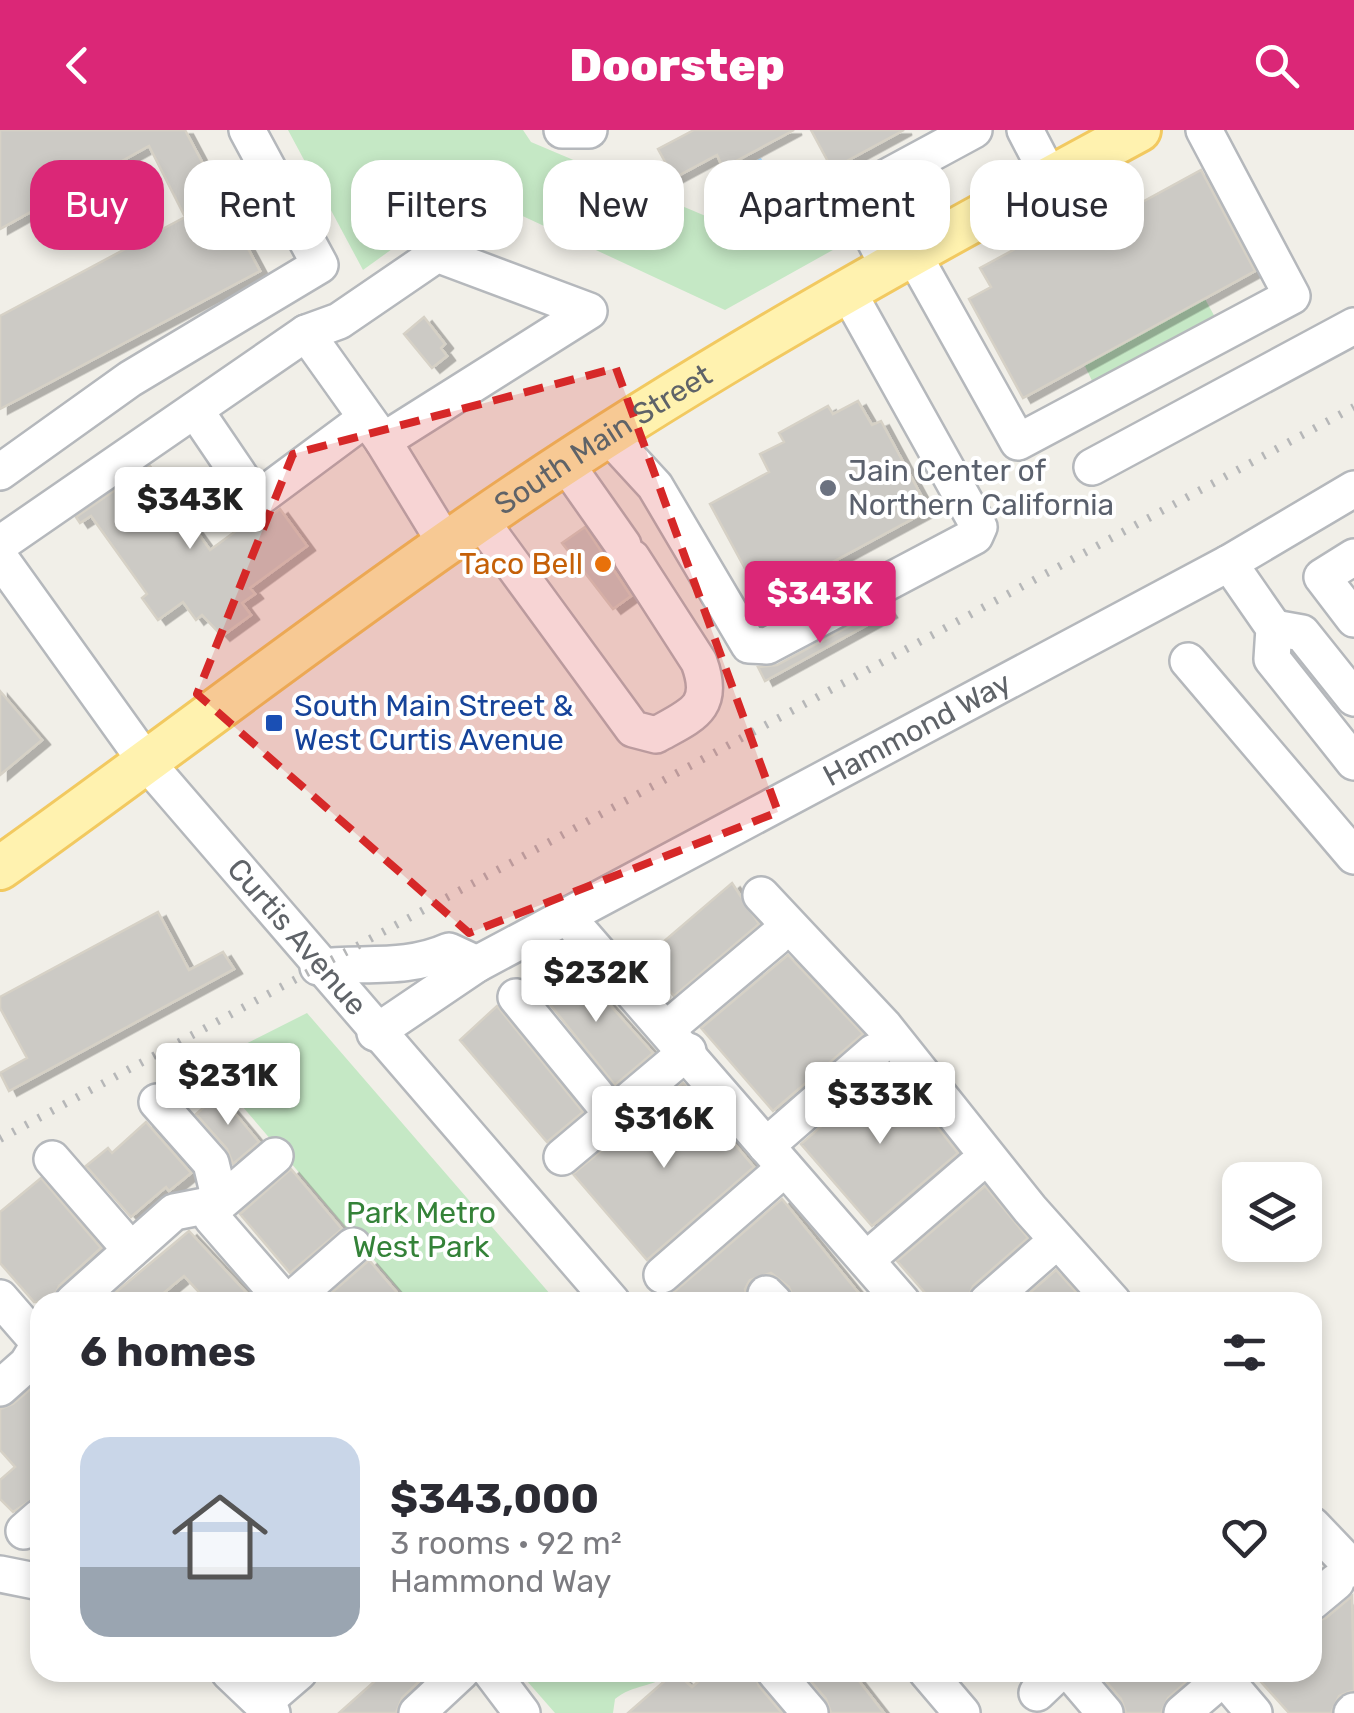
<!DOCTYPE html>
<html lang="en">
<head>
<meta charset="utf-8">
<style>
	:root { --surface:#fff; --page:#f7f7f7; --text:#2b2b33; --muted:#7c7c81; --accent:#db2777 }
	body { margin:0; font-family:Rubik,sans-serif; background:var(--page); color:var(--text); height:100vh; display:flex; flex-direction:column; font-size:38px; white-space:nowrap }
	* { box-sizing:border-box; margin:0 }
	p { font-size:32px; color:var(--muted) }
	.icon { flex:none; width:55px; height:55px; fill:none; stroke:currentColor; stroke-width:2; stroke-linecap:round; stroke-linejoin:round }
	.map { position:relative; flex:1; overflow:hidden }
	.sheet { position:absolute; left:30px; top:1162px; width:1292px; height:390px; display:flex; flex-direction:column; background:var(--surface); border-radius:30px; box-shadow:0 5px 15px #0003 }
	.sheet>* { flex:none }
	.guide { position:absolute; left:30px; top:30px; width:1295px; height:90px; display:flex; gap:20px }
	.fabs { position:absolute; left:1222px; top:1032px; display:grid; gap:20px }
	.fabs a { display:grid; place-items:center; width:100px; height:100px; border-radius:20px; background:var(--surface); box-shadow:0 5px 15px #0003; font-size:50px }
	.price { position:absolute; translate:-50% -85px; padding:0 22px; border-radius:10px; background:#fff; color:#222; font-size:32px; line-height:65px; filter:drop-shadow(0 2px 5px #0008) }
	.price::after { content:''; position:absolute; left:50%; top:60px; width:30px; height:22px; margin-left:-15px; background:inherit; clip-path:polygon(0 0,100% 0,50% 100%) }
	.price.current { background:var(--accent); color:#fff }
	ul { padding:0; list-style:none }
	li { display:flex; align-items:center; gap:30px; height:250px; padding:0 50px }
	li span { display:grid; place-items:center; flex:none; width:280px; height:200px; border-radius:30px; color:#555 }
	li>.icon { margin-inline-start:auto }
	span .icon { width:120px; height:120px; fill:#fffc; stroke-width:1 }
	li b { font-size:42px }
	h2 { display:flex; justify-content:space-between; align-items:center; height:120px; padding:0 50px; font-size:42px }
	.chip { padding:0 35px; border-radius:30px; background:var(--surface); box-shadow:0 5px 15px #0003; font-size:35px; line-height:90px }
	.chip.current { background:var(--accent); color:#fff }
	header { display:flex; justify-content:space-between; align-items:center; height:130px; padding:0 50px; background:var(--accent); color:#fff; font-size:45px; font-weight:800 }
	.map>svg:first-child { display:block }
	.green { fill:#c5e8c5 }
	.water { fill:#aadaff }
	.building { fill:#cccac5; stroke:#d6d1c6; stroke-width:2.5; filter:url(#shadow) }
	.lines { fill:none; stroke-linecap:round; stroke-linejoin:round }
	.minor-casing { stroke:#b5b8bc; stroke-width:40 }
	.major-casing { stroke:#f2c960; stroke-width:48 }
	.minor { stroke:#fff; stroke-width:35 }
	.major { stroke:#fff2af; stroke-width:42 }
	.rail { stroke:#b6b7b8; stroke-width:8; stroke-dasharray:2.5 12; stroke-linecap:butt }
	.marked { fill:#d62828; fill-opacity:0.2; stroke:#d62828; stroke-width:8; stroke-dasharray:20 12; stroke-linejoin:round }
	.worship-dot { fill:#6b7280; stroke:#fff; stroke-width:4 }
	.food-dot { fill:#e8710a; stroke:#fff; stroke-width:4 }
	.transit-dot { fill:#1a4fb4; stroke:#fff; stroke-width:4 }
	.labels { text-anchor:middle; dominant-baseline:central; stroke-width:8; stroke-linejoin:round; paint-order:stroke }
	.street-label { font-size:30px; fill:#5f6368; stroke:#fff }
	.worship-label { font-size:30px; fill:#5b616d; stroke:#fff; text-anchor:start }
	.food-label { font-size:30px; fill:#c56008; stroke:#fff; text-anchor:end }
	.transit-label { font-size:30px; fill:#164399; stroke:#fff; text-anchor:start }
	.park-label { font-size:30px; fill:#348238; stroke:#fff }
</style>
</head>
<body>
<header><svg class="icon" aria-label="back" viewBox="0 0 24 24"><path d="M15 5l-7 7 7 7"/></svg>Doorstep<svg class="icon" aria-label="search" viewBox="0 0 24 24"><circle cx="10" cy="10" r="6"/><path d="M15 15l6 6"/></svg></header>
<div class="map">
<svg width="1354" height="1583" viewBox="0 0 1354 1583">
	<defs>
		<filter id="shadow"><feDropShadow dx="8" dy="4.5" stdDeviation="0" flood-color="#0004"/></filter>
	</defs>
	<rect width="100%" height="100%" fill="#f1efe8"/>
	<path class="green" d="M288,0H523L531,12L748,104L797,37L840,116L725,180L471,62L363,140Z
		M1205,169L1216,189L1094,255L1084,234Z
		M307,883L557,1172H410L206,934Z
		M520,1543H671C653,1558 633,1554 615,1569L613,1583H555Z"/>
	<path class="water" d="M761,28L774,52L725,78L713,54Z"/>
	<path class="building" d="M0,0H185L260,141L0,279V186L185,87L149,16L0,99Z
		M694,0H794L723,38L717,25L674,48L658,19Z
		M811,0H904L832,39Z
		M1201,40L1255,141L1023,268L969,169L991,157L980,138L1124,60L1133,77Z
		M424,187L445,214L441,218L447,226L432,238L404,204Z
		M858,271L872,295L881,291L929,380L762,470L710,374L769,342L760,324L784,312L779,303L828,276L833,284Z
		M150,336L210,420L251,390L268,388L280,379L307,416L250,458L255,464L242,473L251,485L222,506L202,485L196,490L183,472L158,490L142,468L147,464L91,386L80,393L76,387Z
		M585,397L631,466L613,479L562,413Z
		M885,477L889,483L765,551L758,537L777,535Z
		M0,561L42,610L0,645Z
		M732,753L759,794L674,866L642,830Z
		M158,782L189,840L223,822L234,839L9,961L0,943L27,928L0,878V867Z
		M788,825L863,904L773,981L701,898Z
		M574,835L653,923L615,955L540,862Z
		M497,876L583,982L547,1012L460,910Z
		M889,936L958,1023L872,1096L801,1014Z
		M683,953L754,1037L647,1130L573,1044Z
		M219,964L259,1012L233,1034L227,1019L196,984Z
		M146,992L191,1043L169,1061L166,1057L131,1087L86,1036L108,1018L112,1023Z
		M291,1039L342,1099L290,1143L240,1084Z
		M41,1048L101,1118L59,1156L52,1172H34L0,1133V1082Z
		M985,1056L1028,1108L973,1156L966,1172H933L897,1131Z
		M782,1069L866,1172H795L789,1157L771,1143L750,1150L745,1159L747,1172H683L674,1162Z
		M189,1101L255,1172H208L184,1146L153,1172H104Z
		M369,1130L405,1172H321L367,1132Z
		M1056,1140L1085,1172H1019Z
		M34,1256L40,1263V1364L13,1382L0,1369V1350L15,1337L0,1320V1279L13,1274Z
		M1352,1466L1354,1560L1339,1566L1331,1583H1289L1252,1542H1312V1493L1326,1488Z
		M385,1542H429L402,1568L396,1583H339Z
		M675,1542L692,1557L709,1542H754L759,1556L782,1583H628Z
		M803,1542H852L884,1583H831L826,1569Z
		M1098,1542H1194L1195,1544L1168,1568L1161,1583H1126L1121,1569Z"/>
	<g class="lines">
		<defs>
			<g id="minor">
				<path d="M562,0H589"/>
				<path d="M1025,0L1050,48"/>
				<path d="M913,124L1018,312L1292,166L1204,0"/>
				<path d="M889,138L852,66L974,0"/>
				<path d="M306,203L383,311L446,414"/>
				<path d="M195,280L256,370L365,289"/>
				<path d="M609,306L655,356L749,515L767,516L975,406L979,397L848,162"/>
				<path d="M566,334L623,415"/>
				<path d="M1092,337L1354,196"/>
				<path d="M0,342L130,249L320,135L247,0"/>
				<path d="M480,390L633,599L656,605C692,585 716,578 699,532L632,428"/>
				<path d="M0,414L306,203L339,191L437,124L589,181L383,311"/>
				<path d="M1354,427L1322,447L1354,489"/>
				<path id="s1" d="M0,428L147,633L612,1172"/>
				<path d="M1229,433L1274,498L1272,529L1354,632"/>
				<path d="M1274,498L1302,503L1354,568"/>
				<path d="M1188,531L1354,726"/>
				<path d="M761,765L884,896L1030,1079L1113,1172"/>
				<path d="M568,788L902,1172"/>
				<path d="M318,837C364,832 407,840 449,821L477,834"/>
				<path d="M516,867L611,983"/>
				<path d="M668,898L775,808"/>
				<path id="s2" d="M375,903L477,834L1229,433L1354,359"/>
				<path d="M157,972L211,1033L217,1058L212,1088L285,1172"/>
				<path d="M766,1016L874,922"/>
				<path d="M562,1027L688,921"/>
				<path d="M52,1029L131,1120"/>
				<path d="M866,1130L973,1038"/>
				<path d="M662,1145L785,1038"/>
				<path d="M766,1164L774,1172"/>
				<path d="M0,1168L40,1214"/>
				<path d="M73,1172L174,1082L220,1073L275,1026"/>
				<path d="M289,1172L353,1116"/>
				<path d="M987,1172L1045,1121"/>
				<path d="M0,1258L27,1234L40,1213"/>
				<path d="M1312,1395L1354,1439"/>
				<path d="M24,1401L40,1387"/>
				<path d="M0,1444L40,1452"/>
				<path d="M1312,1472L1336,1452"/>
				<path d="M229,1542L272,1583"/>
				<path d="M491,1542L522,1583"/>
				<path d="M775,1542L810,1583"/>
				<path d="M927,1542L962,1583"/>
				<path d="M1070,1542L1105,1583"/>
				<path d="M1219,1542L1254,1583"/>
				<path d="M1037,1563L1059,1542"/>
				<path d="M263,1573L299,1542"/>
				<path d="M417,1583L461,1542"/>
				<path d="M1182,1583L1230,1542"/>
				<path d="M1352,1583L1354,1581"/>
			</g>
			<g id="major">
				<path id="s3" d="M0,738C156,627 307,510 464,401C679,251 909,124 1139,0"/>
			</g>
		</defs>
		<use href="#minor" class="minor-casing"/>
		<use href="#major" class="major-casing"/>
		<use href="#minor" class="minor"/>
		<use href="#major" class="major"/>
		<path class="rail" d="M0,1009L1354,277"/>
	</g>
	<path class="marked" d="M616,238L778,682L469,803L197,564L293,324Z"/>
	<circle class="worship-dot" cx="828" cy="358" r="10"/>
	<circle class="food-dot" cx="603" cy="434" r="10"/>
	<rect class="transit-dot" x="264" y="583" width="20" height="20" rx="5"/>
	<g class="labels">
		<g class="street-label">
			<text stroke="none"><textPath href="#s3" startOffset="740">South Main Street</textPath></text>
			<text stroke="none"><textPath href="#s2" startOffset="622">Hammond Way</textPath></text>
			<text stroke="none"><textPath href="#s1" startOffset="482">Curtis Avenue</textPath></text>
		</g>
		<g class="worship-label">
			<text x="848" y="341">Jain Center of<tspan x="848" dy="34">Northern California</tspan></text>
		</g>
		<g class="food-label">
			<text x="583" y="434">Taco Bell</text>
		</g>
		<g class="transit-label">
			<text x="294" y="576">South Main Street &amp;<tspan x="294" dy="34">West Curtis Avenue</tspan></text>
		</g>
		<g class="park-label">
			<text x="421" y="1083">Park Metro<tspan x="421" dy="34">West Park</tspan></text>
		</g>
	</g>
</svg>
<div class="fabs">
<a><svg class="icon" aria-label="layers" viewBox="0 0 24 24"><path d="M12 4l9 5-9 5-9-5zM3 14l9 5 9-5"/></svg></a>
</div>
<b class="price" style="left:190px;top:422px">$343K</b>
<b class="price current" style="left:820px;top:516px">$343K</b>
<b class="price" style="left:596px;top:895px">$232K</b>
<b class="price" style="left:228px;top:998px">$231K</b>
<b class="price" style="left:880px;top:1017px">$333K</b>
<b class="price" style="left:664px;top:1041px">$316K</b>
<div class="guide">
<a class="chip current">Buy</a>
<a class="chip">Rent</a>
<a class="chip">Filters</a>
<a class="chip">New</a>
<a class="chip">Apartment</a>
<a class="chip">House</a>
</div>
<section class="sheet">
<h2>6 homes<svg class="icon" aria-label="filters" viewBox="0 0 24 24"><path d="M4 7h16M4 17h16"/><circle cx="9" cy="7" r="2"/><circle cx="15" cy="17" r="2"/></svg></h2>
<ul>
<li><span style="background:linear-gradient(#c9d6e8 65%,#9aa5b1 0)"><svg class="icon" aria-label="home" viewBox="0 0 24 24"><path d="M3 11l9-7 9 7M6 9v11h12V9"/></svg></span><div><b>$343,000</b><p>3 rooms · 92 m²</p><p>Hammond Way</p></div><svg class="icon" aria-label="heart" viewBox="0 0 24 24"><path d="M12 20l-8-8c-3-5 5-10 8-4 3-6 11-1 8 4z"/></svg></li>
</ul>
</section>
</div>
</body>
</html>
